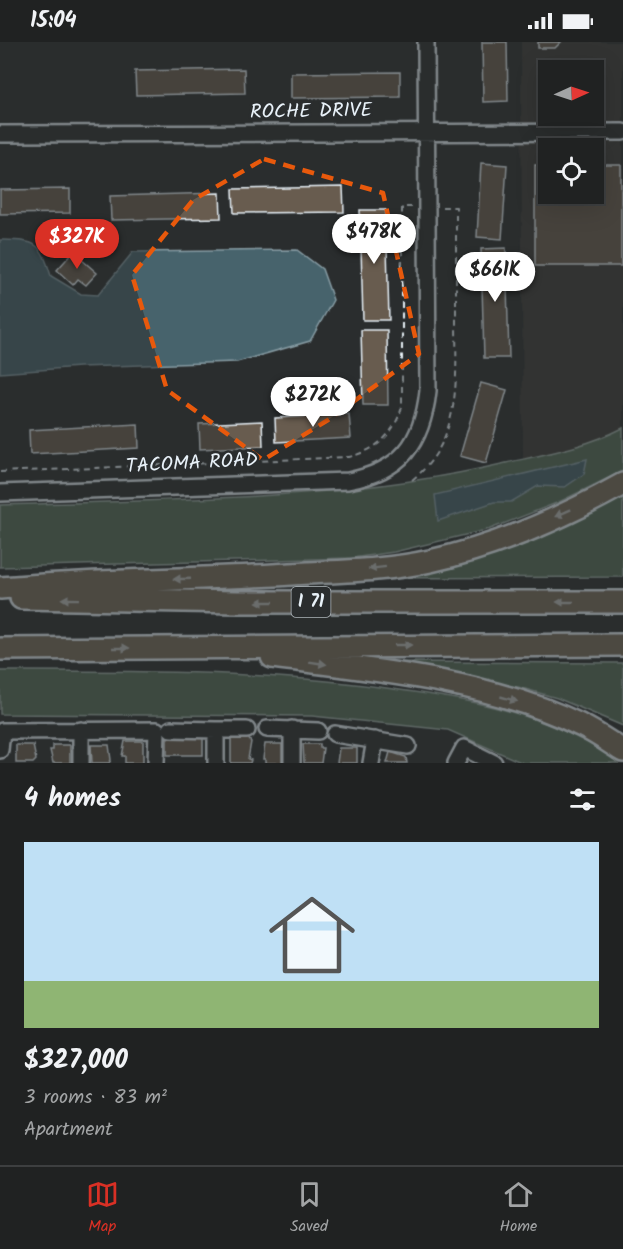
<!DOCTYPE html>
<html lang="en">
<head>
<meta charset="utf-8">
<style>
	:root { --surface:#202222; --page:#282a2a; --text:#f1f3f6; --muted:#a2a4a5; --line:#3d3f40; --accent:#d93025 }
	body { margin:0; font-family:Kalam,sans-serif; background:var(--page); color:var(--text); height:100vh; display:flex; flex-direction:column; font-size:22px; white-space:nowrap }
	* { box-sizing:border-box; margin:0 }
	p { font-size:20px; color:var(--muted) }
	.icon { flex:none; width:33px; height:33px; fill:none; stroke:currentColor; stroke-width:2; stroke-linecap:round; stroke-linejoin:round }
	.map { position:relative; height:721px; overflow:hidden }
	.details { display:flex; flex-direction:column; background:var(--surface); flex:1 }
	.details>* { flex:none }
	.needle { width:39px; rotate:87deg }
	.controls { position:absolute; left:538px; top:18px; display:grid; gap:12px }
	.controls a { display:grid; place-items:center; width:66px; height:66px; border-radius:0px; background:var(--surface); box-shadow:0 6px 24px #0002,0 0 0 2px var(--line); font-size:30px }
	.price { position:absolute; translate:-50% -51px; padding:0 14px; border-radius:21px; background:#fff; color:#222; font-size:20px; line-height:39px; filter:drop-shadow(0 2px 3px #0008) }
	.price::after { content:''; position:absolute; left:50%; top:36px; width:18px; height:14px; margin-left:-9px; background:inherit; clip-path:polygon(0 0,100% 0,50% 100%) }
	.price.on { background:var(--accent); color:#fff }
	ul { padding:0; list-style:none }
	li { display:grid; align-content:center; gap:12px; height:318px; padding:0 24px }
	li span { display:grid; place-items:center; height:186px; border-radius:0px; color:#555 }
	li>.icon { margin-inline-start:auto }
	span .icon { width:108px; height:108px; fill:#fffc; stroke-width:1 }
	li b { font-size:26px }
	h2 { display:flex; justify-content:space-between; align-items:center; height:72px; padding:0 24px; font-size:26px }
	.status { display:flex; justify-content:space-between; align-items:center; height:42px; padding:0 30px; background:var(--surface); direction:ltr }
	.status svg { height:16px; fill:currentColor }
	.dock { display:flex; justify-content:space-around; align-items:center; height:84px; border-top:2px solid var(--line); background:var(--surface); font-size:16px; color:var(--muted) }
	.dock a { display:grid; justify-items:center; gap:3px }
	.dock .on { color:var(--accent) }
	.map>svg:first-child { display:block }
	.built { fill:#3d3b38; fill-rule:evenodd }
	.green { fill:#556c59; stroke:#9eaea8; stroke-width:1.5 }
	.water { fill:#47636c; stroke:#879ca4; stroke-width:1.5 }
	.building { fill:#685c4f; stroke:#e8f1f8; stroke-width:1.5 }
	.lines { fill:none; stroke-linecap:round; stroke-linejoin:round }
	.minor-casing { stroke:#e8f1f8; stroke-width:20 }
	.highway-casing { stroke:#e8f1f8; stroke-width:26 }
	.path { stroke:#e8f1f8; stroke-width:2; stroke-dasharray:6 4.5; stroke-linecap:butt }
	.minor { stroke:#2a2d2e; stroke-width:15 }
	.highway { stroke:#746a5a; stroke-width:21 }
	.oneway { fill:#babbb9 }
	.marked { fill:none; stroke:#e8590c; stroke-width:4.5; stroke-dasharray:12 8; stroke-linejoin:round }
	.labels { text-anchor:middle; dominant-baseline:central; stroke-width:5; stroke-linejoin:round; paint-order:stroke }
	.shield { fill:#2a2d2e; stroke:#afb6bb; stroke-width:1.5 }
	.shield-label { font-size:18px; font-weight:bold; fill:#e8f1f8 }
	.street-label { font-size:20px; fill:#e8f1f8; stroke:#2a2d2e }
</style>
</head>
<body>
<div class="status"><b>15:04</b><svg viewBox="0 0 49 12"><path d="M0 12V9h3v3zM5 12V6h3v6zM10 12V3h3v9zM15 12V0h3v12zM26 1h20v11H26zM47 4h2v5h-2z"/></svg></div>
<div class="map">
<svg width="623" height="721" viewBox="0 0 623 721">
	<rect width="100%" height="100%" fill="#2a2d2e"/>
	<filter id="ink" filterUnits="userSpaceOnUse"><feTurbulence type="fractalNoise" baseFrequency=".0167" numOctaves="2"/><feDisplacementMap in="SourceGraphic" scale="12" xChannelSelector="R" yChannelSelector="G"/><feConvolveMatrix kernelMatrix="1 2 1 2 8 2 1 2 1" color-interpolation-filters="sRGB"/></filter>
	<g filter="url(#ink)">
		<path class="built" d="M521,0H623V386L582,404L523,417ZM549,28H594V74H549ZM549,106H594V152H549Z"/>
		<path class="green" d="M623,386V429L559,460L490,487L394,510L352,516L0,525V463C169,457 340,460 506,421C546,412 586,405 623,386Z
			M623,454V535L369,536L577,476Z
			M381,620L623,621V684L557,656L518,645Z
			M0,629C134,629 267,628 400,648C464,657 526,668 584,699C596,705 612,712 623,721H523L448,688L312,674L0,672Z"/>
		<path class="water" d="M0,198C36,199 40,198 51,234L81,252L98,253L133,210L297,208L322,227L333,258L310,299L237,320L79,325L0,331Z
			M587,417L584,432L565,445L538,444L511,460H494L438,479L435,453Z"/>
		<path class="building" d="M482,0H507L508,59L483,60Z
			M538,0H561L555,6H538Z
			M244,27L245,51L136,53L135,29Z
			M400,30V55L291,56V31Z
			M481,121L507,123L502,197L477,195Z
			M535,123H549V152H594V123H621V224H535Z
			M343,145L344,170L234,171L233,147Z
			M70,147V171L0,172V148Z
			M220,151L221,176L111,178L110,154Z
			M360,168H386L389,278H363Z
			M506,206L509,316H484L481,207Z
			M73,210L97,231L86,243L78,237L73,243L57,228Z
			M361,288H387L388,363H363Z
			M481,341L507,348L486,421L460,414Z
			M349,372L351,396L276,400L275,376Z
			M262,379L263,404L200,407L199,382Z
			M138,382L139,406L30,412L29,388Z
			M171,693H182V695L199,693V695H203V713H167V695H171Z
			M231,695L248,696L251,700L248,717L251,718L250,721H231Z
			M125,699H143V721H125V714H122Z
			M265,702H282V721H265V717H263Z
			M303,702H320V706H323L321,721H304Z
			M16,703H33L36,718L33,721H16Z
			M53,703H70V721H53L50,708H53Z
			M91,703H109L111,718L109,721H92Z
			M339,706H357V721H337Z
			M390,710L406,715L407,721H387Z"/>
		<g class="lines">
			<defs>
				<path id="minor" d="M0,92L623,90
					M0,451L348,439C401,429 422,402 428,349L426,0
					M171,687L216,688V721
					M267,687L318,689
					M292,687V721
					M81,688V721
					M216,688H247
					M335,692L408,704
					M0,708L2,689L157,688L156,721
					M371,721L375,698
					M456,721L464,706L494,721"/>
				<path id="highway" d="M0,546C102,537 205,538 308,531C348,529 390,528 430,519C496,505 564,475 623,442
					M21,556L237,560H623
					M0,607L623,603
					M272,615C369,627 492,639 580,683C595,690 609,700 623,709"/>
			</defs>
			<use href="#minor" class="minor-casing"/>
			<use href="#highway" class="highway-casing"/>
			<path class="path" d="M0,430L349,415C377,408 394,392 402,365V165H412
				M412,438C463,398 456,334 456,276C456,239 456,202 456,165H442"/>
			<use href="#minor" class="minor"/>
			<use href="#highway" class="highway"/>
		</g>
		<defs><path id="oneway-solid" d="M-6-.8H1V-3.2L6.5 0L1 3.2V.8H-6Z" transform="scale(1.5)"/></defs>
		<g class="oneway">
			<use href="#oneway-solid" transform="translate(563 471) rotate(156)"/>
			<use href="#oneway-solid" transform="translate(377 526) rotate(173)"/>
			<use href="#oneway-solid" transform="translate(182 537) rotate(178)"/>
			<use href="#oneway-solid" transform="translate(70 557) rotate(-179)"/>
			<use href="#oneway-solid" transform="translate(265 560) rotate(-180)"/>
			<use href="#oneway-solid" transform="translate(565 560) rotate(180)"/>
			<use href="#oneway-solid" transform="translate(403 603)"/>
			<use href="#oneway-solid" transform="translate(121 606)"/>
			<use href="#oneway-solid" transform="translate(318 621) rotate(9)"/>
			<use href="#oneway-solid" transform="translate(509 657) rotate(16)"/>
		</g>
	</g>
	<path d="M0 0H623V721H0ZM264,117L383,151L419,312L328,378L263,418L167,348L132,233L193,158Z" fill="#2a2d2e" fill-opacity=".55" fill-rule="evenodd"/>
	<path class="marked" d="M264,117L383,151L419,312L328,378L263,418L167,348L132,233L193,158Z"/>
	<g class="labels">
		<rect class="shield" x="291.5" y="545" width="39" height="30" rx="4.5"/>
		<g class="shield-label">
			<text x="311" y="560">I 71</text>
		</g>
		<g class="street-label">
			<text transform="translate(311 70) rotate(-1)">ROCHE DRIVE</text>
			<text transform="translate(192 422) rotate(-3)">TACOMA ROAD</text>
		</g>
	</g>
</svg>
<div class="controls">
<a><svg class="needle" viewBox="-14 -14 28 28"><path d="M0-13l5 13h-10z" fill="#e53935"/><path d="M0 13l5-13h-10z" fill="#a2a4a5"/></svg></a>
<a><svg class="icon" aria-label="locate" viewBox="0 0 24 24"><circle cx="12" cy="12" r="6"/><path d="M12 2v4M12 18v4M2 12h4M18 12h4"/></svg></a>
</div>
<b class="price" style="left:374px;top:223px">$478K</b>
<b class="price on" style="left:77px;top:228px">$327K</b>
<b class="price" style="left:495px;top:261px">$661K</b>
<b class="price" style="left:313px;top:386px">$272K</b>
</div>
<section class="details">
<h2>4 homes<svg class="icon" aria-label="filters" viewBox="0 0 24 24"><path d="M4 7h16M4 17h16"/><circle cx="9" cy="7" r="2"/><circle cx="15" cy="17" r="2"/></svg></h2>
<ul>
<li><span style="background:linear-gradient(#bfe0f5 75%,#8fb573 0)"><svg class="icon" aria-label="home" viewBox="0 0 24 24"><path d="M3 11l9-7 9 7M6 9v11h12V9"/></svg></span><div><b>$327,000</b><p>3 rooms · 83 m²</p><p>Apartment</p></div></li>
</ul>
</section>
<nav class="dock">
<a class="on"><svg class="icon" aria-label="map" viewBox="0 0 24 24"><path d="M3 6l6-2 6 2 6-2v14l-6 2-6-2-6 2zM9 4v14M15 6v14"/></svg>Map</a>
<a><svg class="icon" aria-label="saved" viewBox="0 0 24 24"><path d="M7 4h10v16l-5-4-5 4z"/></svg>Saved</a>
<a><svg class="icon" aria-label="home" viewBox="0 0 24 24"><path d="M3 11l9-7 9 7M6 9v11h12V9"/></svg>Home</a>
</nav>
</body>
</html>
